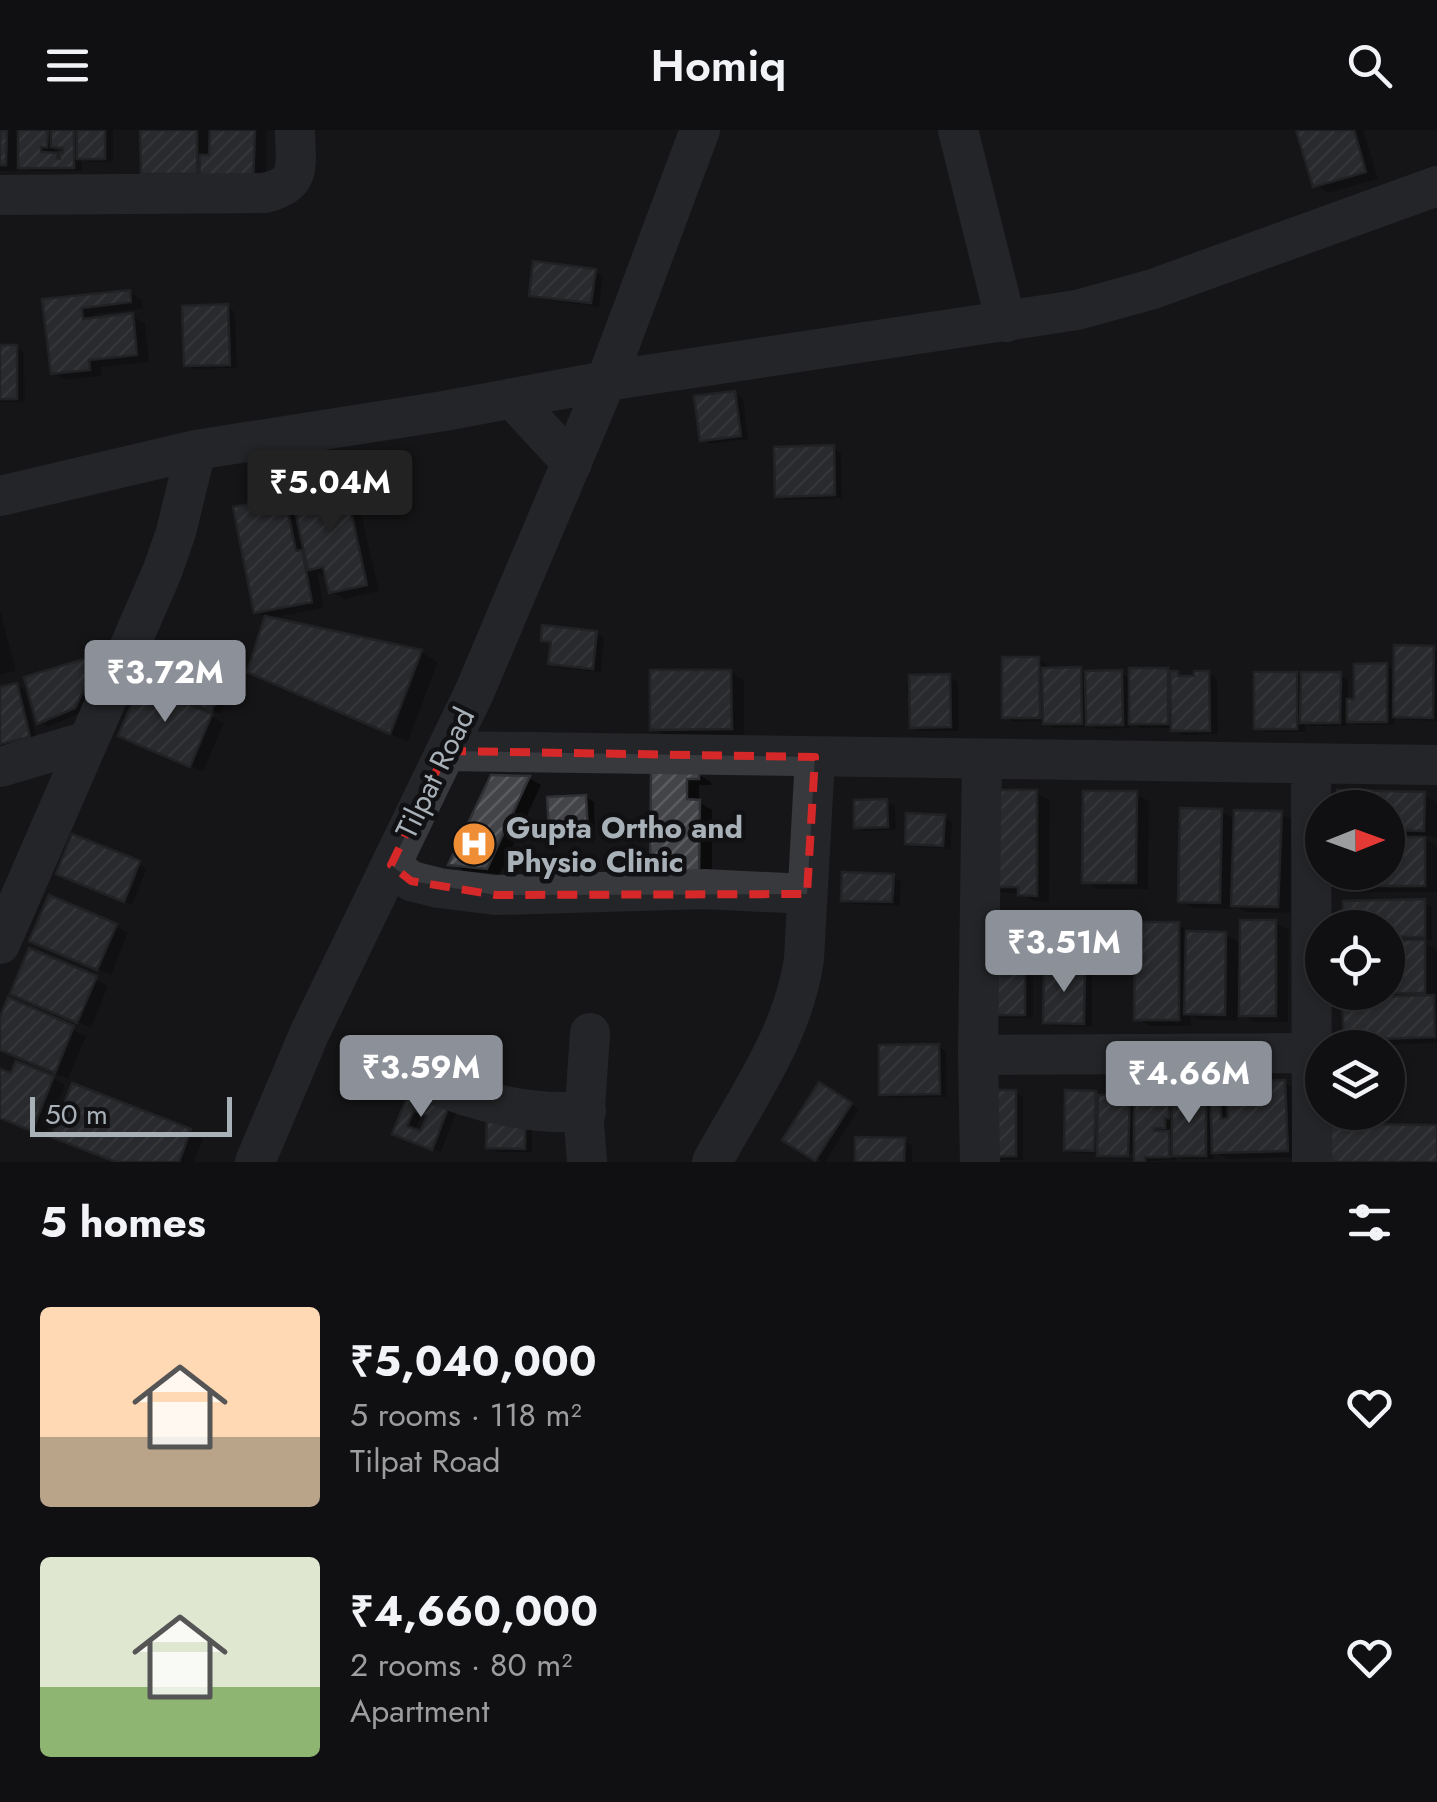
<!DOCTYPE html>
<html lang="en">
<head>
<meta charset="utf-8">
<style>
	:root { --surface:#101012; --page:#1e1e20; --text:#f1f3f6; --muted:#9c9d9f; --line:#303032; --accent:#8c9099 }
	body { margin:0; font-family:Jost,sans-serif; background:var(--page); color:var(--text); height:100vh; display:flex; flex-direction:column; font-size:38px; white-space:nowrap }
	* { box-sizing:border-box; margin:0 }
	p { font-size:32px; color:var(--muted) }
	.icon { flex:none; width:55px; height:55px; fill:none; stroke:currentColor; stroke-width:2; stroke-linecap:round; stroke-linejoin:round }
	.map { position:relative; height:1032px; overflow:hidden }
	.side { display:flex; flex-direction:column; background:var(--surface); flex:1 }
	.side>* { flex:none }
	.needle { width:65px; rotate:89deg }
	.buttons { position:absolute; left:1305px; top:660px; display:grid; gap:20px }
	.buttons a { display:grid; place-items:center; width:100px; height:100px; border-radius:50%; background:var(--surface); box-shadow:0 2px 8px #0004,0 0 0 2px var(--line); font-size:50px }
	.scale { position:absolute; left:30px; bottom:25px; width:202px; box-sizing:border-box; padding-left:10px; border:5px solid #a8b0b8; border-top:0; font-size:28px; line-height:35px; white-space:nowrap; color:#a8b0b8; -webkit-text-stroke:8px #111113; paint-order:stroke }
	.price { position:absolute; translate:-50% -85px; padding:0 22px; border-radius:10px; background:var(--accent); color:#fff; font-size:32px; line-height:65px; filter:drop-shadow(0 2px 5px #0008) }
	.price::after { content:''; position:absolute; left:50%; top:60px; width:30px; height:22px; margin-left:-15px; background:inherit; clip-path:polygon(0 0,100% 0,50% 100%) }
	.price.selected { background:#222; color:#fff }
	ul { padding:0; list-style:none }
	li { display:flex; align-items:center; gap:30px; height:250px; padding:0 40px }
	li span { display:grid; place-items:center; flex:none; width:280px; height:200px; border-radius:10px; color:#555 }
	li>.icon { margin-inline-start:auto }
	span .icon { width:120px; height:120px; fill:#fffc; stroke-width:1 }
	li b { font-size:42px }
	h2 { display:flex; justify-content:space-between; align-items:center; height:120px; padding:0 40px; font-size:42px }
	header { display:flex; justify-content:space-between; align-items:center; height:130px; padding:0 40px; background:var(--surface); font-size:45px; font-weight:600 }
	.map>svg:first-child { display:block }
	.shadow { fill:#0007; fill-rule:evenodd }
	.building { fill:url(#building-hatch); stroke:#303134; stroke-width:2.5; fill-rule:evenodd }
	.lines { fill:none; stroke-linecap:round; stroke-linejoin:round }
	.minor { stroke:#37393d; stroke-width:40 }
	.marked { fill:none; stroke:#d62828; stroke-width:8; stroke-dasharray:20 12; stroke-linejoin:round }
	.labels { text-anchor:middle; dominant-baseline:central; stroke-width:9; stroke-linejoin:round; paint-order:stroke }
	.street-label { font-size:30px; fill:#a8b0b8; stroke:#111113 }
	.poi-label { font-size:30px; font-weight:bold; fill:#a8b0b8; stroke:#111113; text-anchor:start }
</style>
</head>
<body>
<header><svg class="icon" aria-label="menu" viewBox="0 0 24 24"><path d="M4 6h16M4 12h16M4 18h16"/></svg>Homiq<svg class="icon" aria-label="search" viewBox="0 0 24 24"><circle cx="10" cy="10" r="6"/><path d="M15 15l6 6"/></svg></header>
<div class="map">
<svg width="1437" height="1032" viewBox="0 0 1437 1032">
	<defs>
		<pattern id="building-hatch" width="6" height="6" patternUnits="userSpaceOnUse" patternTransform="scale(2.5)"><rect width="6" height="6" fill="#424448"/><path d="M-1 1l2-2M0 6l6-6M5 7l2-2" fill="none" stroke="#5a5c60"/></pattern>
	</defs>
	<rect width="100%" height="100%" fill="#161618"/>
	<path class="shadow" d="M0,0L47,1L54,4V0H113V32H88L82,28V41H28L19,36V41H0ZM55,17L63,21L62,28L55,25Z
		M143,0H267L266,61L143,43Z
		M1299,0H1363L1378,49L1328,63L1315,55Z
		M595,141L603,146L599,177L539,169L531,165Z
		M130,162L142,170L143,179L94,184L95,190L132,186L145,193L149,232L101,237L102,246L66,250L53,243L45,171Z
		M227,177L235,182L237,238L194,239L186,234Z
		M0,217H16L24,222L25,272H0Z
		M734,263L743,268L748,309L710,314L702,310Z
		M833,318L841,323L842,368L786,370L778,365Z
		M343,353L356,361L379,461L344,469L331,462L327,445L323,446L317,442L324,478L267,489L421,522L438,532L408,612L267,551L250,541L267,488L256,481L285,370L297,377Z
		M0,479L16,541L0,545Z
		M596,503L604,508L601,542L559,538L551,533L553,515L544,510Z
		M1433,519L1437,521V591L1403,590L1394,585V595H1358L1348,590V596H1311L1305,593V602H1265L1257,598L1297,544L1303,548L1340,545L1348,550V572H1357L1386,536L1396,542Z
		M93,529L101,533L83,582L48,597L39,592Z
		M1038,529L1047,534V540L1121,543L1131,549L1167,541L1185,548L1209,543L1217,548L1218,604L1182,605L1173,598H1140L1130,592V598L1097,599L1089,594L1090,597L1054,598L1045,591L1013,592L1005,587Z
		M731,542L744,550V605L666,606L653,599Z
		M227,546L235,551L220,584L151,554Z
		M950,547L958,552L959,601H920L912,596Z
		M17,555L25,560L37,610L0,619V559Z
		M211,586L224,593L203,642L134,612Z
		M653,644H698L711,652V655H699V672L712,680V753L665,752Z
		M529,648L541,655L500,744L464,741L451,734Z
		M1037,663L1050,670L1049,772L1034,771L1020,763H1003L990,756Z
		M1136,664L1149,671L1148,759H1098L1085,751Z
		M1424,665L1437,672V707L1420,706L1437,716V762H1356L1343,754L1388,742V678Z
		M586,667L594,672L595,704L559,706L551,701Z
		M886,672L895,676L896,700L865,701L857,696Z
		M1221,681L1236,690L1281,684L1294,691L1291,783L1246,782L1232,774V779L1193,778L1180,771Z
		M944,687L952,692L951,719L916,717L908,713Z
		M73,707L147,738L132,775L67,748Z
		M893,747L901,751L900,776L852,774L843,769Z
		M1424,772L1432,777V810H1420L1437,820V913L1359,916L1346,909L1395,869L1384,862H1388V798Z
		M1276,793L1289,800L1288,892H1255L1237,882V891L1199,890L1191,885V896H1149L1137,888L1178,795L1191,802L1225,804L1242,814Z
		M116,796L128,803L111,845L45,817Z
		M1089,801L1098,806L1097,835L1019,830L1033,839V888H995L1005,834L990,825L1037,802L1044,806Z
		M1084,840L1092,844V897L1054,896L1046,892Z
		M95,849L108,856L91,898L25,870Z
		M10,871L86,906L68,949L0,919V893Z
		M938,916L946,921L947,967L890,968L882,963Z
		M0,941L13,947L53,948L65,955L45,1006L0,988Z
		M1285,953L1298,960L1300,1027L1227,1029L1214,1022V1029H1183L1176,1026V1030L1137,1032V1030L1106,1029H1141V1024L1104,1023V1027L1098,1024L1075,1023L1066,1019L1095,963L1102,967L1129,968L1136,972L1168,969L1174,973L1205,968L1213,972L1219,955L1230,961Z
		M819,955L859,979L825,1032H822L785,1009Z
		M73,957L190,1002L203,1009L194,1032H116L67,1013L54,1006Z
		M1015,962L1023,967V1030H995Z
		M411,963L456,983L441,1022L403,1007ZM423,983L430,986L422,1005L414,1002Z
		M532,996V1022H497L489,1017Z
		M904,1011L912,1015V1032H857Z"/>
	<path class="building" d="M0,0H7L6,35H0Z
		M18,0H48L47,17H41V22L57,23V29H60V22L63,23V18L51,17V0H74V38H18Z
		M77,0H105V29H77Z
		M140,0H197V44H141Z
		M210,0H255L253,55L199,53L200,25H209Z
		M1296,0H1354L1366,42L1313,57Z
		M533,131L596,139L591,173L529,166Z
		M130,160L131,172L82,178L83,189L133,183L137,225L89,230L90,240L51,244L42,169Z
		M228,174L230,235L184,236L182,176Z
		M0,215H17V269H0Z
		M735,261L741,306L700,311L694,266Z
		M834,315L835,365L775,367L774,317Z
		M344,350L367,455L329,463L323,437L308,440L291,363Z
		M285,368L296,421L302,420L312,472L254,483L233,377Z
		M265,486L422,520L390,604L247,542Z
		M542,495L597,501L593,539L548,534L551,512L541,511Z
		M157,512L228,544L211,582L140,550Z
		M1394,515L1434,516L1433,588L1393,587Z
		M94,526L88,551L75,578L37,594L24,547Z
		M1002,527H1039L1040,588H1002Z
		M1387,533V592H1347V569H1354V534Z
		M1081,537L1082,594H1043L1042,538Z
		M1129,538H1168V594H1129Z
		M650,540H731L732,599L650,600Z
		M1122,540L1123,595H1086L1085,541Z
		M1170,541H1178V546H1194V541H1209L1210,601H1171Z
		M1254,542H1297V599H1254Z
		M1301,542H1341L1340,593H1300Z
		M950,544L951,597L910,598L909,545Z
		M17,553L30,607L0,614V557Z
		M141,553L212,584L190,637L118,606Z
		M651,641L699,642V649H687V669L700,670L699,747L650,746Z
		M491,645L530,646L487,739L448,735Z
		M988,660H1037V766L1018,765V757H988Z
		M1337,660L1425,662L1424,701L1388,700V678H1337Z
		M1083,661H1137L1136,753H1082Z
		M586,665L588,701L549,702L547,667Z
		M887,669L888,697L854,698V670Z
		M1180,678L1222,679L1220,773L1178,772Z
		M1234,680L1282,681L1278,777L1231,776Z
		M906,683L945,685L943,716L905,714Z
		M72,704L140,731L124,772L56,744Z
		M1388,707H1425V756H1340V742H1388Z
		M842,742L894,744L892,772L841,771Z
		M49,765L117,794L97,840L29,811Z
		M1425,769V807H1388V798H1343V771Z
		M1240,790H1276V886H1239Z
		M1135,792H1179V890H1134Z
		M1042,798L1090,799L1089,831H1042Z
		M988,799H1038V828L988,827Z
		M1186,801L1226,802L1225,885L1184,884Z
		M1388,810H1425V863H1381L1388,862Z
		M29,818L97,846L77,893L10,864Z
		M985,831H1025V885H984Z
		M1044,837H1085L1084,894L1043,893Z
		M1434,865L1435,907L1344,910L1342,868Z
		M8,867L74,896L55,943L0,920V887Z
		M939,914L940,964L879,965V915Z
		M16,931L54,946L32,1001L0,988V939L11,943Z
		M1285,950L1288,1021L1212,1023L1210,952H1220L1221,989L1228,988L1227,952Z
		M819,952L852,973L815,1031L782,1010Z
		M72,953L191,999L179,1032H116L51,1007Z
		M410,960L449,976L432,1020L392,1004ZM414,980L427,986L420,1001L407,996Z
		M984,960H1016V1026L985,1027Z
		M1065,960L1096,961L1094,1021L1064,1020Z
		M1098,965H1130L1128,1026H1097Z
		M1206,965V1026H1172V966Z
		M1134,967H1169V988H1165V998H1154V1001H1169V1027H1145V1032H1134Z
		M487,988H525V1019L486,1018Z
		M1331,994L1437,995V1032H1331Z
		M855,1007L905,1008L904,1032H855Z"/>
	<g class="lines">
		<path class="minor" d="M958,0L1006,192
			M0,65L264,63C304,54 295,34 295,0
			M512,268L572,333
			M0,366L196,320L444,281L606,251L1077,180L1153,159L1437,56
			M446,621L1437,635
			M1311,634L1312,1032
			M0,637L88,611
			M391,735L411,751L439,758L496,765L704,759L807,764
			M0,814L162,442L176,402L196,320
			M978,925L1312,923
			M425,951C477,972 529,986 586,981
			M255,1032L310,902L474,563L606,251L700,0
			M587,1032L584,993L590,903
			M712,1032C748,966 793,905 804,829L815,627
			M980,1032L978,925L982,629"/>
	</g>
	<path d="M0 0H1437V1032H0ZM446,621L815,627L807,764L496,765L411,751L391,735Z" fill="#161618" fill-opacity=".55" fill-rule="evenodd"/>
	<path class="marked" d="M446,621L815,627L807,764L496,765L411,751L391,735Z"/>
	<defs>
		<symbol id="hospital-disc" viewBox="-11 -11 22 22"><circle r="9.5" fill="#f08e36" stroke="#111113"/><path d="M-5-5h3v3.5h4V-5h3V5h-3V1.5h-4V5h-3Z" fill="#fff"/></symbol>
	</defs>
	<g fill-rule="evenodd">
		<use href="#hospital-disc" x="449" y="689" width="50" height="50"/>
	</g>
	<g class="labels">
		<g class="street-label">
			<text transform="translate(435 643) rotate(-64)">Tilpat Road</text>
		</g>
		<g class="poi-label">
			<text x="506" y="697">Gupta Ortho and<tspan x="506" dy="34">Physio Clinic</tspan></text>
		</g>
	</g>
</svg>
<div class="buttons">
<a><svg class="needle" viewBox="-14 -14 28 28"><path d="M0-13l5 13h-10z" fill="#e53935"/><path d="M0 13l5-13h-10z" fill="#9c9d9f"/></svg></a>
<a><svg class="icon" aria-label="locate" viewBox="0 0 24 24"><circle cx="12" cy="12" r="6"/><path d="M12 2v4M12 18v4M2 12h4M18 12h4"/></svg></a>
<a><svg class="icon" aria-label="layers" viewBox="0 0 24 24"><path d="M12 4l9 5-9 5-9-5zM3 14l9 5 9-5"/></svg></a>
</div>
<div class="scale">50 m</div>
<b class="price selected" style="left:330px;top:405px">₹5.04M</b>
<b class="price" style="left:165px;top:595px">₹3.72M</b>
<b class="price" style="left:1064px;top:865px">₹3.51M</b>
<b class="price" style="left:421px;top:990px">₹3.59M</b>
<b class="price" style="left:1189px;top:996px">₹4.66M</b>
</div>
<section class="side">
<h2>5 homes<svg class="icon" aria-label="filters" viewBox="0 0 24 24"><path d="M4 7h16M4 17h16"/><circle cx="9" cy="7" r="2"/><circle cx="15" cy="17" r="2"/></svg></h2>
<ul>
<li><span style="background:linear-gradient(#ffd9b3 65%,#b9a48a 0)"><svg class="icon" aria-label="home" viewBox="0 0 24 24"><path d="M3 11l9-7 9 7M6 9v11h12V9"/></svg></span><div><b>₹5,040,000</b><p>5 rooms · 118 m²</p><p>Tilpat Road</p></div><svg class="icon" aria-label="heart" viewBox="0 0 24 24"><path d="M12 20l-8-8c-3-5 5-10 8-4 3-6 11-1 8 4z"/></svg></li>
<li><span style="background:linear-gradient(#dfe7d0 65%,#8fb573 0)"><svg class="icon" aria-label="home" viewBox="0 0 24 24"><path d="M3 11l9-7 9 7M6 9v11h12V9"/></svg></span><div><b>₹4,660,000</b><p>2 rooms · 80 m²</p><p>Apartment</p></div><svg class="icon" aria-label="heart" viewBox="0 0 24 24"><path d="M12 20l-8-8c-3-5 5-10 8-4 3-6 11-1 8 4z"/></svg></li>
</ul>
</section>
</body>
</html>
